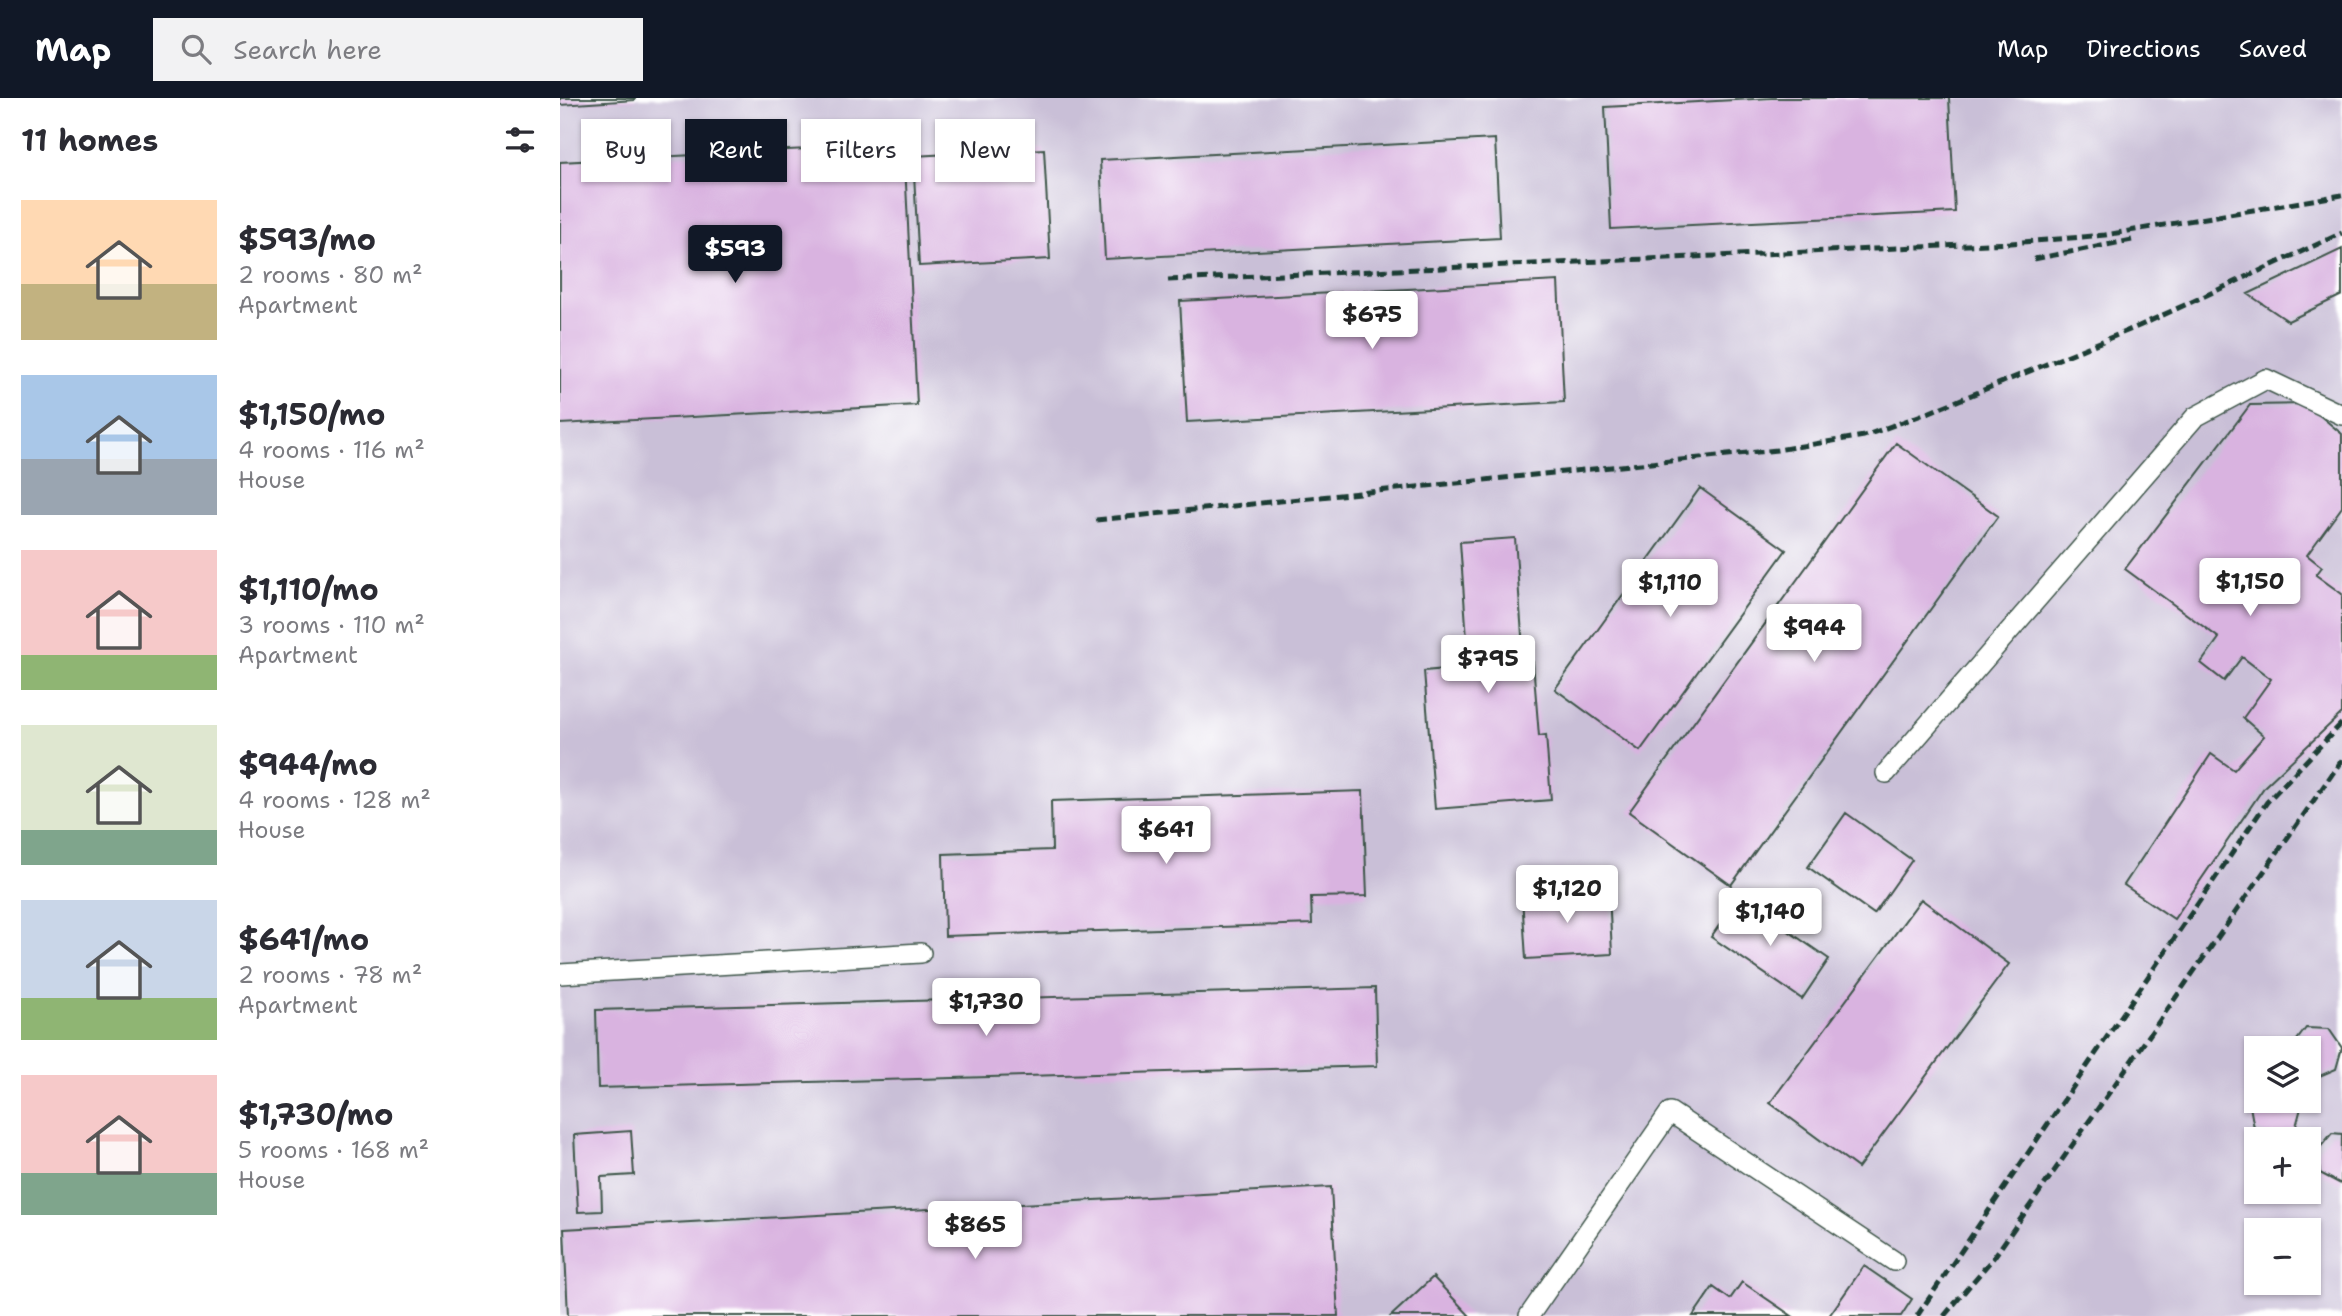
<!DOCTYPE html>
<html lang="en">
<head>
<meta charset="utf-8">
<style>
	:root { --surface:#fff; --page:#f2f2f3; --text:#2b2b33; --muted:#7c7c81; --accent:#111827 }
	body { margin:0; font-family:"Shantell Sans",sans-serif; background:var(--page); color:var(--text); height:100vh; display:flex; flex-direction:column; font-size:26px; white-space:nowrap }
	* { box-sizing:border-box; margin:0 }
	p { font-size:23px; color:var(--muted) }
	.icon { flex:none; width:38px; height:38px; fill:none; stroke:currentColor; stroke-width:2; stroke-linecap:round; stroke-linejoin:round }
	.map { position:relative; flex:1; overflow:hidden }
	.panel { display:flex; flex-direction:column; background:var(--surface); width:560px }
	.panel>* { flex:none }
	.hud { position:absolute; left:21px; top:21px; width:665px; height:63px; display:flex; gap:14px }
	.controls { position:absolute; left:1684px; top:938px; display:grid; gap:14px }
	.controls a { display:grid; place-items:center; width:77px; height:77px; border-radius:0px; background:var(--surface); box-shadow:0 2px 5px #0004; font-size:35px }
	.price { position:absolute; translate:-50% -60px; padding:0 16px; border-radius:7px; background:#fff; color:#222; font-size:23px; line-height:46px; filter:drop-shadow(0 2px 4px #0008) }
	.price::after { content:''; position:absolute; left:50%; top:42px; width:21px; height:16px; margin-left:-10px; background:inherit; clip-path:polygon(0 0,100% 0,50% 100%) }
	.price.selected { background:var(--accent); color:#fff }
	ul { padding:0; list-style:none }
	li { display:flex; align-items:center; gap:21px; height:175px; padding:0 21px }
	li span { display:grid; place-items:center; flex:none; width:196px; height:140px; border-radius:0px; color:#555 }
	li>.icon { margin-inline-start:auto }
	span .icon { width:84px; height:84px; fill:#fffc; stroke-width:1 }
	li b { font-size:30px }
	h2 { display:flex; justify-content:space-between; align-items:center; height:84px; padding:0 21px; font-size:30px }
	.tag { padding:0 24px; border-radius:0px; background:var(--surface); box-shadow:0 2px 5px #0004; font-size:24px; line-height:63px }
	.tag.selected { background:var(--accent); color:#fff }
	header { display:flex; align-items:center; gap:42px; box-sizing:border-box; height:98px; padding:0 35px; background:var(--accent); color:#fff }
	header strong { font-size:33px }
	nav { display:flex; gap:38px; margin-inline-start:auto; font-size:24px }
	.search { width:490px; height:63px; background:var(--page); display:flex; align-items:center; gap:18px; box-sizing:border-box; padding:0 24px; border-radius:0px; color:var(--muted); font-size:26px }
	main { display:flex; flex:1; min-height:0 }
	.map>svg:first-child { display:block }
	.industrial { fill:#c9bfd7; fill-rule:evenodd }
	.building { fill:#d9b3e0 }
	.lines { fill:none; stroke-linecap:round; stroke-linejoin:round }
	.lane-casing { stroke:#3e5549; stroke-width:22 }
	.lane { stroke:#fff; stroke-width:19 }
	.rail { stroke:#1f3d34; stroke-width:5; stroke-dasharray:10 5; stroke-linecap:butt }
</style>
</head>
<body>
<header>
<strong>Map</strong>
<div class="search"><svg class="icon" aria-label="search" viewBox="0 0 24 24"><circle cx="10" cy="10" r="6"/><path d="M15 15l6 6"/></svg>Search here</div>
<nav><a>Map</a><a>Directions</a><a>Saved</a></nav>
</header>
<main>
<section class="panel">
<h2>11 homes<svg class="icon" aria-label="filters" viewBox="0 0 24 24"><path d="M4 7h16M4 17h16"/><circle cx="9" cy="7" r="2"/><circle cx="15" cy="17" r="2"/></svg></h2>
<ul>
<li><span style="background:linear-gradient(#ffd9b3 60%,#c2b280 0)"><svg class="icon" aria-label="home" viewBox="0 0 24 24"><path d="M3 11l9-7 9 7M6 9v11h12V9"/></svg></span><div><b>$593/mo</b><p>2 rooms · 80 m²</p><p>Apartment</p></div></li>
<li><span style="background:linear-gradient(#a9c7e8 60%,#9aa5b1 0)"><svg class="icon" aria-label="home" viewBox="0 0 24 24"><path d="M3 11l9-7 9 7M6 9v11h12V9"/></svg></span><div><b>$1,150/mo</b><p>4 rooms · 116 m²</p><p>House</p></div></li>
<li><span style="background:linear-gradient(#f6c9c9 75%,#8fb573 0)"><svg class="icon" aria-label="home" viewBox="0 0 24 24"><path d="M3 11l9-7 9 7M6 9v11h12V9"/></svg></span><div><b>$1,110/mo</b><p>3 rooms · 110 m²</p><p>Apartment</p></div></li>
<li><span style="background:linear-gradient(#dfe7d0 75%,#7fa58c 0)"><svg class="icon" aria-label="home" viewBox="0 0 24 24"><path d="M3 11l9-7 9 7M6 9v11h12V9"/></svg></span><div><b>$944/mo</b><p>4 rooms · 128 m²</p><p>House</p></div></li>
<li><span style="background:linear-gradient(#c9d6e8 70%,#8fb573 0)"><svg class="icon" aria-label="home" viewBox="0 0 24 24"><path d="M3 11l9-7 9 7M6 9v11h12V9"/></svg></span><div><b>$641/mo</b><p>2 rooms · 78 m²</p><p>Apartment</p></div></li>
<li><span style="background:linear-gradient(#f6c9c9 70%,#7fa58c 0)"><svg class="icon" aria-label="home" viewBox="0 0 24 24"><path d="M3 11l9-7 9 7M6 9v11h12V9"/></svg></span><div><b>$1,730/mo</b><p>5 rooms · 168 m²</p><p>House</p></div></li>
</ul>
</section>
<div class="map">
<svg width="1782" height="1218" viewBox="0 0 1782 1218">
	<rect width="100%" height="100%" fill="#fff"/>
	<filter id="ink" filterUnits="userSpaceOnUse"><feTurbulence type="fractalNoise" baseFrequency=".0143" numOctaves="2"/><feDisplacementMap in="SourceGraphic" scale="14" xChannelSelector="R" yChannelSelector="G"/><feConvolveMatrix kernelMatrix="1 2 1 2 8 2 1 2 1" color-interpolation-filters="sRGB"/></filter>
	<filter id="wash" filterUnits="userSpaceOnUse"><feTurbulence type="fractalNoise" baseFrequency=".00686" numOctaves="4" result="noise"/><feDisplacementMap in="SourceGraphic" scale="28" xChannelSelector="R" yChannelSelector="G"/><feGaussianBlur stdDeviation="1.57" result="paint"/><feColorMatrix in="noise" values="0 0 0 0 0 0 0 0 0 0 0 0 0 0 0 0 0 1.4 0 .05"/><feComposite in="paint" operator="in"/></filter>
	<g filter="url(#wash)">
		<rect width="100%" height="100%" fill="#f1debf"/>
		<path class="industrial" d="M0,0H1782V1218H0ZM1696,950H1748V1003H1696ZM1696,1041H1748V1094H1696ZM1696,1132H1748V1185H1696Z"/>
		<g id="blocks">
			<path class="building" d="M0,0H75V2L0,7Z
				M1212,0H1389L1395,114L1051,131L1045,9Z
				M935,41L940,140L545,161L540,62Z
				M344,46L357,307L0,326V64Z
				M484,51L490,161L359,168L353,58Z
				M1782,151V197L1728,223L1688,196Z
				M998,183L1004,304L627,324L620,203Z
				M1746,306L1782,336V409L1747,457L1762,469L1756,477L1782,496V615L1705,688L1614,821L1564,787L1651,656L1674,672L1704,638L1683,620L1711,581L1682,559L1664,583L1641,565L1659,540L1565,471L1690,307Z
				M1336,345L1438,418L1171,787L1069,714Z
				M1140,390L1226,452L1080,653L995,591Z
				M955,440L964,565L973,564L979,638L986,637L991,702L875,711L864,573L909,569L900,444Z
				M803,693L807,798L751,799L752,826L385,838L383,756L492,752L491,703Z
				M1286,715L1352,762L1314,816L1248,769Z
				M1049,794L1052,856L966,861L962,799Z
				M1179,799L1269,861L1242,901L1151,839Z
				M1361,801L1449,866L1298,1070L1210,1005Z
				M815,890L817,968L38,990L36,912Z
				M1746,930L1769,931L1782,950L1776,971L1755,980L1748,977V950H1731Z
				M1696,1001L1735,1003L1741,1010L1735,1032L1713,1041L1694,1030L1690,1008Z
				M71,1033L74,1077L41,1079L42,1113L18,1114L14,1037Z
				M1772,1035L1782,1036L1781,1086L1760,1075L1757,1053Z
				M771,1089L778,1218H8L4,1131Z
				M1304,1168L1352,1201L1341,1218H1269Z
				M873,1179L910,1218H831Z
				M1182,1184L1232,1218H1133L1153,1189L1170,1201Z"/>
		</g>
	</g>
	<g filter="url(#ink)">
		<use href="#blocks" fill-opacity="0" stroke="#3e5549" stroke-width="2"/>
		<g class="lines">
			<defs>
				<path id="lane" d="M1326,675L1635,319L1706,281L1782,317
					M0,876L361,855
					M969,1218L1110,1014L1334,1163"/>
			</defs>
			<use href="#lane" class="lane-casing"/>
			<use href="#lane" class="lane"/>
			<path class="rail" d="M1474,161L1572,142
				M608,182L1451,145L1545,137L1782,97
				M536,422L1217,352L1304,338L1370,314L1579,228L1782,135
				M1357,1218L1707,704L1782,625
				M1384,1218L1434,1159L1782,662"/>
		</g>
	</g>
</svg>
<div class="controls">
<a><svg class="icon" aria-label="layers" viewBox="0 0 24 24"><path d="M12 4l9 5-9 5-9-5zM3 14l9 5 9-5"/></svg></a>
<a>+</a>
<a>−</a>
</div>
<b class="price selected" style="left:175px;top:187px">$593</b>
<b class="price" style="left:812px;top:253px">$675</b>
<b class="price" style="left:1690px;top:520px">$1,150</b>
<b class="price" style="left:1110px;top:521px">$1,110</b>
<b class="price" style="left:1254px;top:566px">$944</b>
<b class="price" style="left:928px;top:597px">$795</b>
<b class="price" style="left:606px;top:768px">$641</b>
<b class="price" style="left:1007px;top:827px">$1,120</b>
<b class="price" style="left:1210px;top:850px">$1,140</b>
<b class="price" style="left:426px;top:940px">$1,730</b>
<b class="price" style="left:415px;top:1163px">$865</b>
<div class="hud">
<a class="tag">Buy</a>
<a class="tag selected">Rent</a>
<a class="tag">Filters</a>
<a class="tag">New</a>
</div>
</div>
</main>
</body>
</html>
